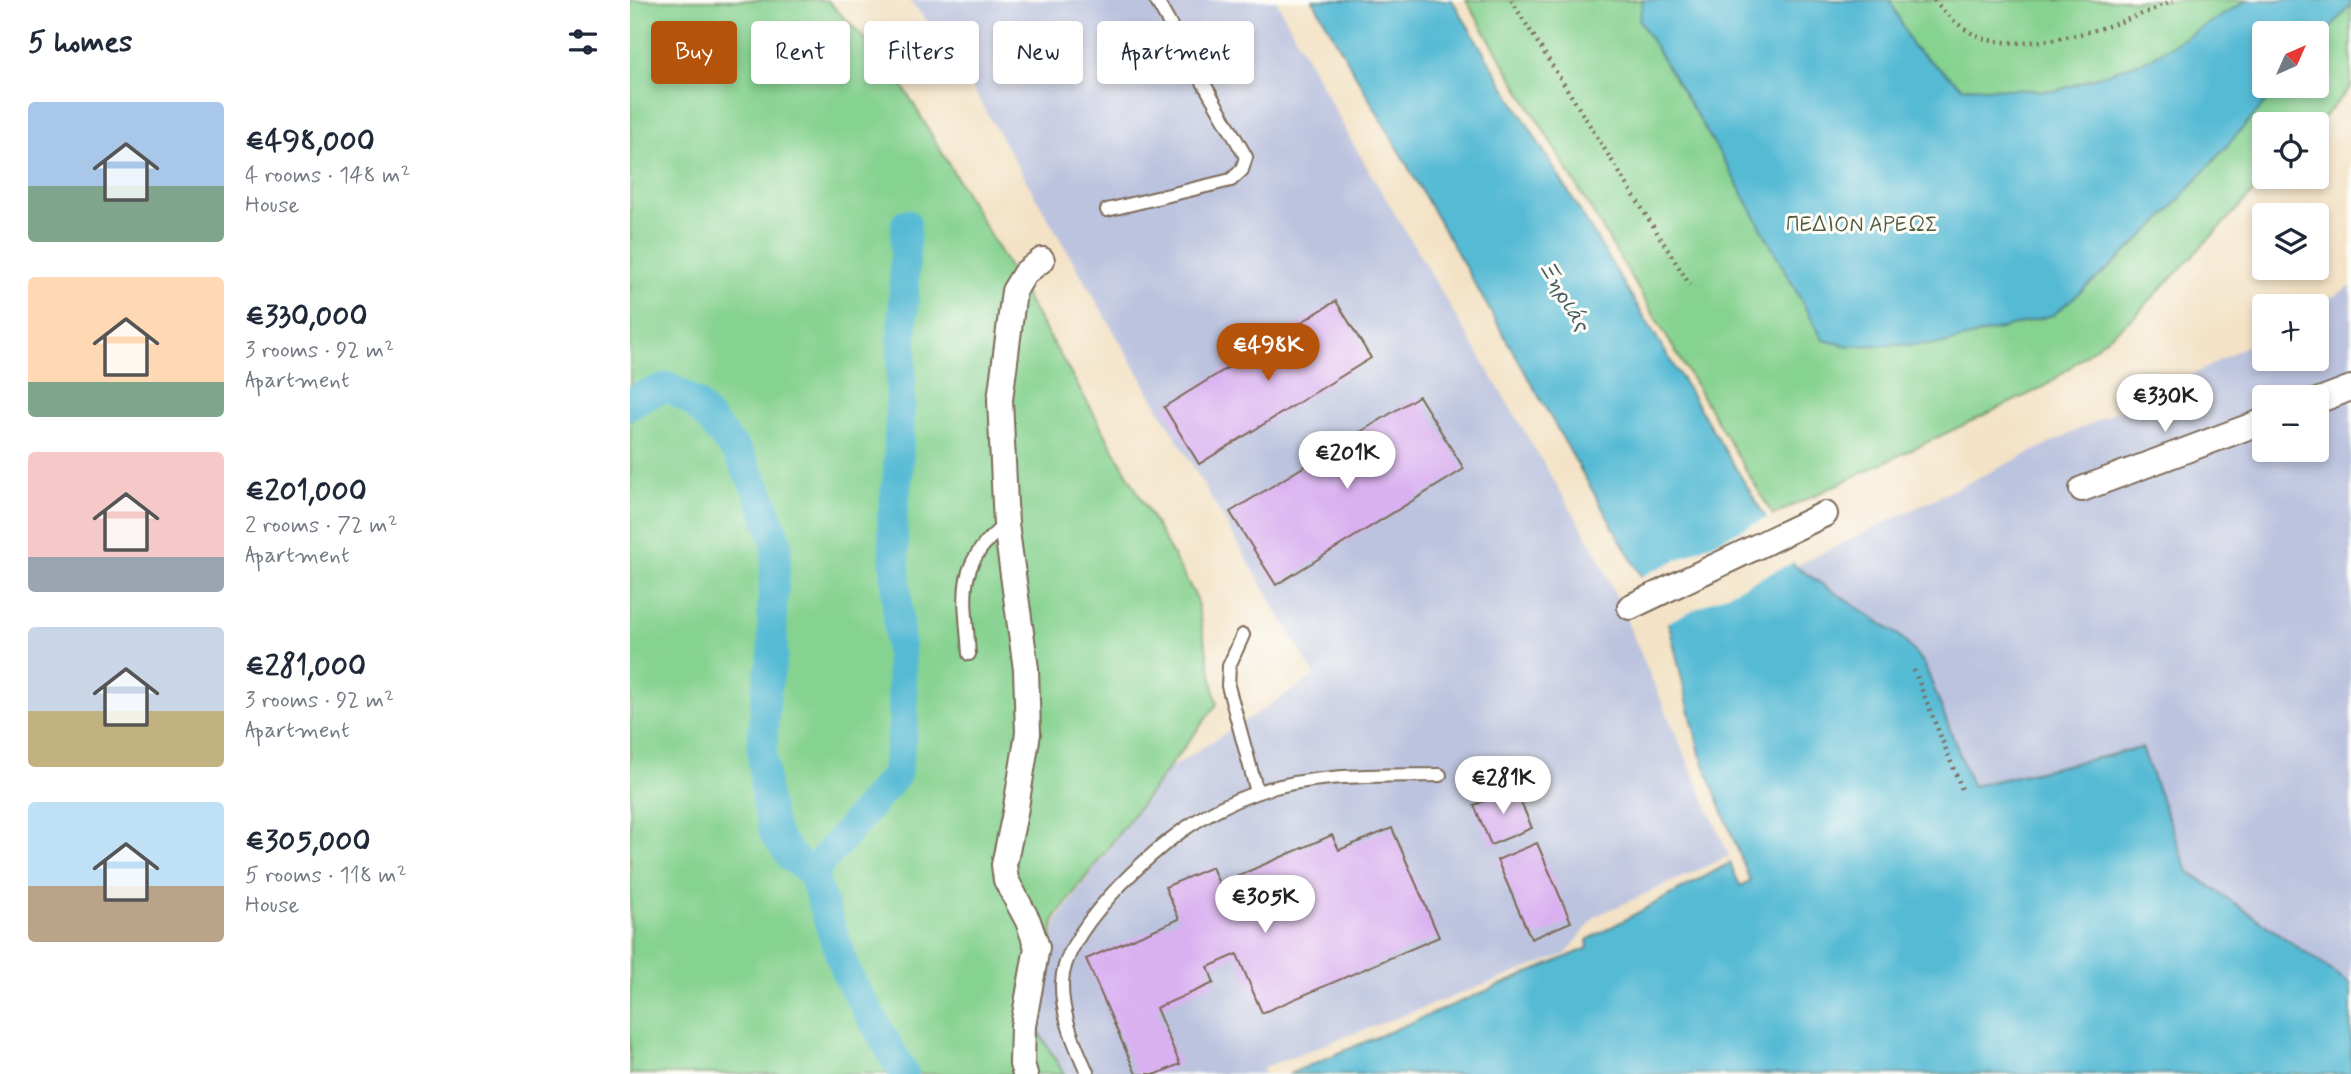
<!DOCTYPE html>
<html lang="en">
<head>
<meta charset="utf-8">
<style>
	:root { --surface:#fff; --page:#f2f2f3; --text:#1f2937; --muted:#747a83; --accent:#b45309 }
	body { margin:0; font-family:Mynerve,sans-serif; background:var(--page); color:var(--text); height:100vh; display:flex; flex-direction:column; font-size:26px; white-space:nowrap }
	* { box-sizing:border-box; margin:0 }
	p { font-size:23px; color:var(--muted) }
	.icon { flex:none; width:38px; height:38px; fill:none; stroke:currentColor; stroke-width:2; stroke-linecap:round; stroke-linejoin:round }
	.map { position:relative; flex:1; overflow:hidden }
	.details { display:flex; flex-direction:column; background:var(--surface); width:630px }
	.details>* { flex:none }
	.hud { position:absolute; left:21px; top:21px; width:665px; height:63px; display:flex; gap:14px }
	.needle { width:46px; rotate:45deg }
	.fabs { position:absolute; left:1622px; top:21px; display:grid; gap:14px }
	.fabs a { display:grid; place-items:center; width:77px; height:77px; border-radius:7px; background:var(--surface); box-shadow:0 4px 10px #0003; font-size:35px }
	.price { position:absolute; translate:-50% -60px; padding:0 16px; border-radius:24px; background:#fff; color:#222; font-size:23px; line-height:46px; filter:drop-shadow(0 2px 4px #0008) }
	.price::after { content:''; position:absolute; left:50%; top:42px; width:21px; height:16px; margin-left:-10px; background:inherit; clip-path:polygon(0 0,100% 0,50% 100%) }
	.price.selected { background:var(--accent); color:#fff }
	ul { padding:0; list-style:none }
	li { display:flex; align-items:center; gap:21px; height:175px; padding:0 28px }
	li span { display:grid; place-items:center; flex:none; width:196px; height:140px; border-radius:7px; color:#555 }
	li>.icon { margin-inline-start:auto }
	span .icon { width:84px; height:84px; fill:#fffc; stroke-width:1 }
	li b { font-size:30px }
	h2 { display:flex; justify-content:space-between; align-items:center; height:84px; padding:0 28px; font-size:30px }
	.pill { padding:0 24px; border-radius:7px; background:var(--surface); box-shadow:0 4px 10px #0003; font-size:24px; line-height:63px }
	.pill.selected { background:var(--accent); color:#fff }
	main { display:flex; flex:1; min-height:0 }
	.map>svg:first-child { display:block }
	.industrial { fill:#bcc3de; fill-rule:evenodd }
	.green { fill:#86d290; stroke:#607e57; stroke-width:2; fill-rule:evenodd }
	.water { fill:#55bad4; stroke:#487279; stroke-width:2 }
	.pier { fill:#f3e2c5 }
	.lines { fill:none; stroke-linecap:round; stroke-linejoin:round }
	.canal { stroke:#55bad4; stroke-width:30 }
	.building { fill:#dab1f0 }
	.lane-casing { stroke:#7b6a58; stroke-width:16 }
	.street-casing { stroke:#7b6a58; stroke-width:28 }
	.path { stroke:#7b6a58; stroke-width:4.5; stroke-dasharray:2 5; stroke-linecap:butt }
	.lane { stroke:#fff; stroke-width:12 }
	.street { stroke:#fff; stroke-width:24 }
	.labels { text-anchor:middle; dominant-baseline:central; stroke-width:6; stroke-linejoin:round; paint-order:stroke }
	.park-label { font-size:21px; fill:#525c40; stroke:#fdfcf7 }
	.water-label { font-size:23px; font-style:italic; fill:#445c5e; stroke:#fdfcf7 }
</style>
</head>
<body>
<main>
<section class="details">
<h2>5 homes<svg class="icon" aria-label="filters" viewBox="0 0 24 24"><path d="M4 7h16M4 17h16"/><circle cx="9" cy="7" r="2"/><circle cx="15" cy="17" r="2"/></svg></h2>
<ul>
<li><span style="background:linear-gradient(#a9c7e8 60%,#7fa58c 0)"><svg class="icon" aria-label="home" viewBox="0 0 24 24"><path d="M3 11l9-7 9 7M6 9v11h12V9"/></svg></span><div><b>€498,000</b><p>4 rooms · 148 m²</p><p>House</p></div></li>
<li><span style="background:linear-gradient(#ffd9b3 75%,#7fa58c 0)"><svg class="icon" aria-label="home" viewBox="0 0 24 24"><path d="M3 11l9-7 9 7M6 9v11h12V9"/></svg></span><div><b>€330,000</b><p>3 rooms · 92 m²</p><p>Apartment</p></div></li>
<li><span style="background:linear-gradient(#f6c9c9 75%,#9aa5b1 0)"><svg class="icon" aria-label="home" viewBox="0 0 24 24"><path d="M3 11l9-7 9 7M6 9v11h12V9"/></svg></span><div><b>€201,000</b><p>2 rooms · 72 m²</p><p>Apartment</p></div></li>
<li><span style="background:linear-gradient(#c9d6e8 60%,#c2b280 0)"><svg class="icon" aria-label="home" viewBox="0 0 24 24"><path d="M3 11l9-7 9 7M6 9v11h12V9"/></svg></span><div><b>€281,000</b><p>3 rooms · 92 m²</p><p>Apartment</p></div></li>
<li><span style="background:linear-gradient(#bfe0f5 60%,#b9a48a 0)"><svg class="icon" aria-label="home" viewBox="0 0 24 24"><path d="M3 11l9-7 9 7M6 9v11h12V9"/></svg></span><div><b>€305,000</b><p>5 rooms · 118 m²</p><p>House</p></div></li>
</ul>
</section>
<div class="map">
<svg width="1721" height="1074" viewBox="0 0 1721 1074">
	<rect width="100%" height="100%" fill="#fdfcf7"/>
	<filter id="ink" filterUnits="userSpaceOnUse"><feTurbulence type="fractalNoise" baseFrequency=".0143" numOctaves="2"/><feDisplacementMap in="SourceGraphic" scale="14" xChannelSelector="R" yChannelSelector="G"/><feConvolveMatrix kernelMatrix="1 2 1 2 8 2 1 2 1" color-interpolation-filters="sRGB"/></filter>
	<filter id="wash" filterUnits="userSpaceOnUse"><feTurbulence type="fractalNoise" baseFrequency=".00686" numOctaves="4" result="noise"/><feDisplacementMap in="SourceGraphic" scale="28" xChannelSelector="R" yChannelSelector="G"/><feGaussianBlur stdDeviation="1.57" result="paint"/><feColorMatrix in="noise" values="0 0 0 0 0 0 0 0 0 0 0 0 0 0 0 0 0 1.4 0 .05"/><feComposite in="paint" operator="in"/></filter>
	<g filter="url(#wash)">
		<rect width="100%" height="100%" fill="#f3e2c5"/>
		<path class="industrial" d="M279,0H646L722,142L967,553L1099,856L966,916L936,954L632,1068L634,1074H428L402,1033L427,920L536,771L685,676L316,43Z
			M1721,286V988L1558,871L1512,749L1342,786L1294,663L1270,636L1165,566L1574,369L1634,336V359H1687L1686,306ZM1634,397H1687V450H1634Z"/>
		<path class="green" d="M0,0H197L262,67L459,405L566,597L587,704L425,918L404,1024L434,1074H0Z
			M836,0H1721V87L1687,125L1634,124V177H1638L1505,316L1416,386L1143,515ZM1634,33H1687V86H1634Z"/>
		<path class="water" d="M683,0H822L1165,566L1270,636L1294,663L1342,786L1512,748L1558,871L1721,984V1074H659L958,948L957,940L1100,863L1110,886L1120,881L1070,754L1039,625Z
			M1013,0H1260L1282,46L1332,87L1426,91L1517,60L1618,0H1721V4L1687,44V33H1634V86H1650L1532,219L1479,268L1423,315L1313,344L1220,346L1193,340L1095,162L1009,20Z"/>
		<path class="pier" d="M1139,517L1166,561L1034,624L1008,578Z"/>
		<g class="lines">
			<path class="canal" d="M0,405L10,397L38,387L65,403L108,453L130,495L147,544L142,611L143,654L136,691L132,750L136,799L145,835L163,859L182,873
				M274,1074L217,975L182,873L266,775L274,719L262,518L268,474L276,224"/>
		</g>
		<g id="blocks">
			<path class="building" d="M706,301L741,358L569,464L534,407Z
				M789,396L834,469L646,585L600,512Z
				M885,788L902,828L861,845L844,805Z
				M762,828L809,937L632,1013L607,954L578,967L584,983L526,1008L550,1064L527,1074H506L456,959L549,919L535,887L582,867L589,884L702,835L709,850Z
				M907,843L941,922L901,939L867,860Z"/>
		</g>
	</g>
	<g filter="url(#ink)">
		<use href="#blocks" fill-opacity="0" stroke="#7b6a58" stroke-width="2"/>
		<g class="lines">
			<defs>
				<path id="lane" d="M477,210L601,180L612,170L616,157L526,0
					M613,635L599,666L598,686L627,792
					M339,654C335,595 324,564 376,524
					M458,1074C445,1046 431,1014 432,983C433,932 518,853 559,826C579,812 603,801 625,793C684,773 749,776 810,775"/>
				<path id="street" d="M1687,401L1721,388
					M1452,489L1634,421
					M1000,607L1195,514
					M395,1074L392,1064L393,1026L407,947L398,921L376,880L374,865L385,813L398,733L396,669L376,524L370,400L384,291L395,273L412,260"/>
			</defs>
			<use href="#lane" class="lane-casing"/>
			<use href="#street" class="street-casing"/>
			<path class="path" d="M881,0L1060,285
				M1304,0C1315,13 1329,27 1345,35C1395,58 1496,24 1543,0
				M1284,670L1333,792"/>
			<use href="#lane" class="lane"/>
			<use href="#street" class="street"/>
		</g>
	</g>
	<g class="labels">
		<g class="park-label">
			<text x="1232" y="225">ΠΕΔΙΟΝ ΑΡΕΩΣ</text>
		</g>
		<g class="water-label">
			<text transform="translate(933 296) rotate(59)">Ξηριάς</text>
		</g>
	</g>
</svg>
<div class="fabs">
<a><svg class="needle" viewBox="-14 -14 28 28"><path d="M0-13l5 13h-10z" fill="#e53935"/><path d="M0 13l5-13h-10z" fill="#747a83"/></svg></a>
<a><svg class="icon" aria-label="locate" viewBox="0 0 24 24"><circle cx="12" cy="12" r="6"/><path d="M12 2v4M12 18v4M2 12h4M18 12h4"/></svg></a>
<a><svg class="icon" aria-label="layers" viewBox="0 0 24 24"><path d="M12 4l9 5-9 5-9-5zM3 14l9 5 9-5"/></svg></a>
<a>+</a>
<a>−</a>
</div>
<b class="price selected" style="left:638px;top:383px">€498K</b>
<b class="price" style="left:1535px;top:434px">€330K</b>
<b class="price" style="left:717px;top:491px">€201K</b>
<b class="price" style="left:873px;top:816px">€281K</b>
<b class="price" style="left:635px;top:935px">€305K</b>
<div class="hud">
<a class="pill selected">Buy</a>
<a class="pill">Rent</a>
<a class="pill">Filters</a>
<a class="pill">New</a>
<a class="pill">Apartment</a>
</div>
</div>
</main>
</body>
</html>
